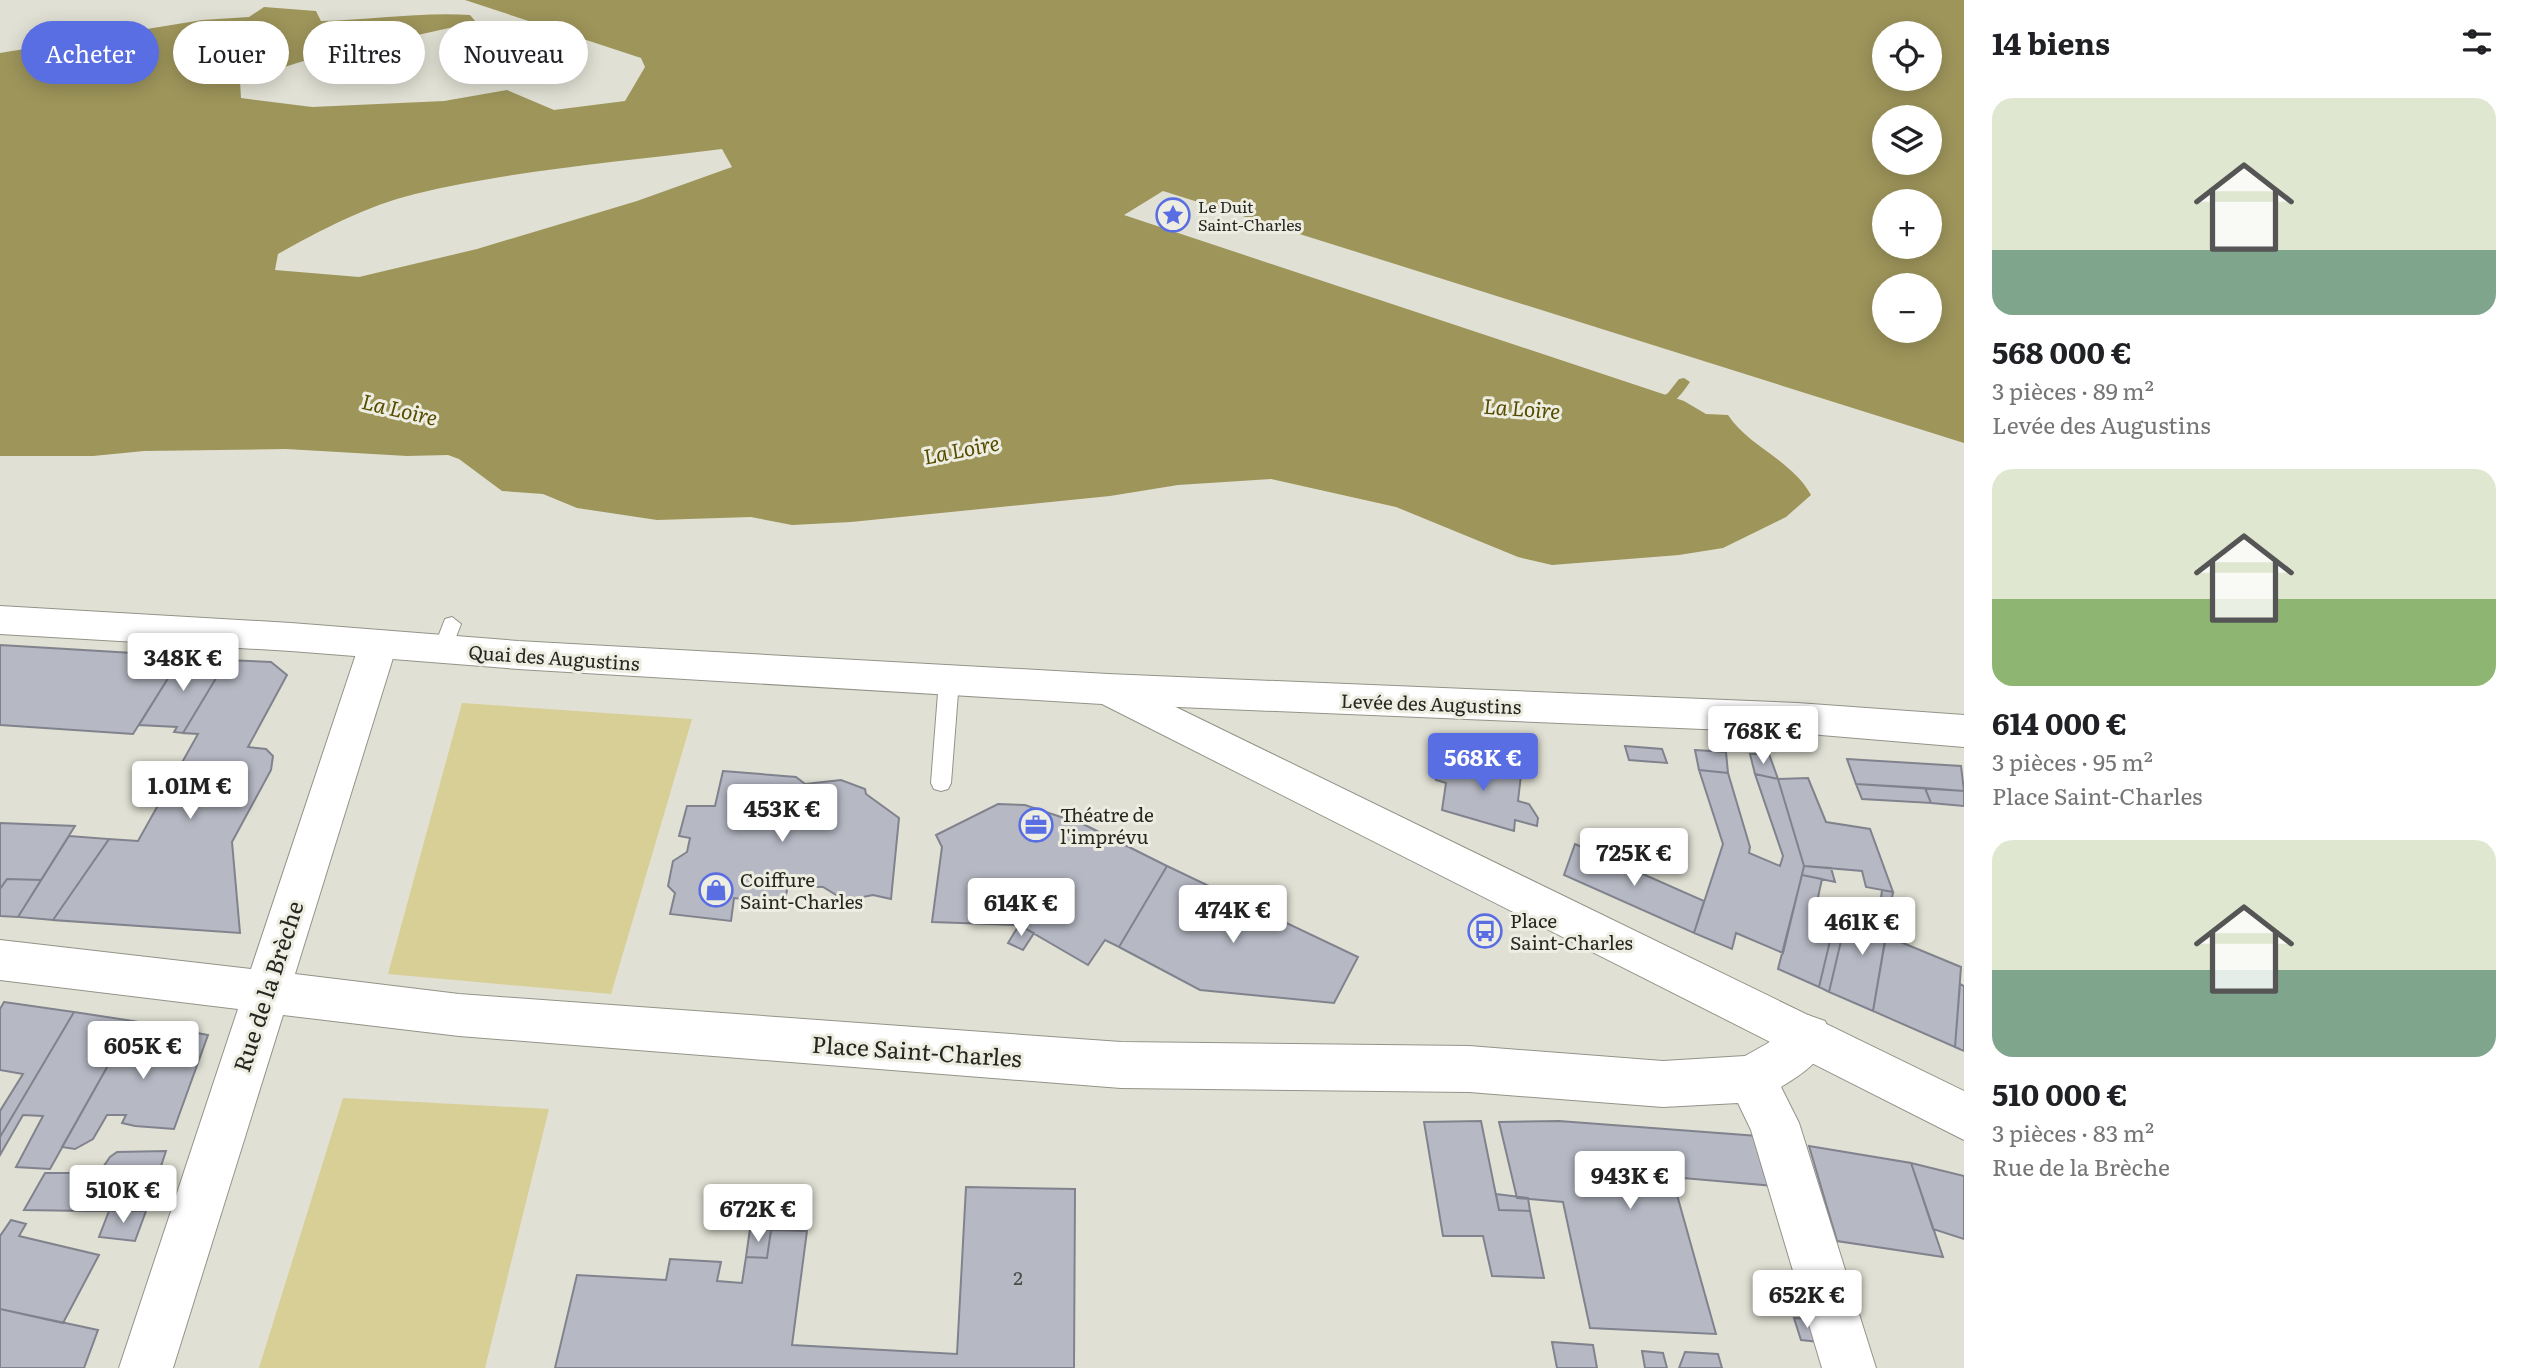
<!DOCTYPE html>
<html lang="fr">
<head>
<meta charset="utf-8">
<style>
	:root { --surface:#fff; --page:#f6f6f6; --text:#202124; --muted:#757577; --accent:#5a6ee4 }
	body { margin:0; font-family:Literata,serif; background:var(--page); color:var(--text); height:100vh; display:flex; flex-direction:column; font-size:26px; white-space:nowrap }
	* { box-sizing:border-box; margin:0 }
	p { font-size:23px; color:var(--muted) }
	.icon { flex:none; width:38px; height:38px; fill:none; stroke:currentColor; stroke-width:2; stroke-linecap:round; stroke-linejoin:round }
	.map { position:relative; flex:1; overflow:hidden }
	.side { display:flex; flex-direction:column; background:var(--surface); width:560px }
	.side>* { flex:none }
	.hud { position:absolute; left:21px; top:21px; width:665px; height:63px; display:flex; gap:14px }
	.tools { position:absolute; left:1872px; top:21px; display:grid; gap:14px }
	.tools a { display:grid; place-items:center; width:70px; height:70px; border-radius:50%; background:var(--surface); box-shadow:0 4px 18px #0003; font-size:35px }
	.price { position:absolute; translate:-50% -60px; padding:0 16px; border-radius:7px; background:#fff; color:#222; font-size:23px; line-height:46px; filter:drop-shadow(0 2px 4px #0008) }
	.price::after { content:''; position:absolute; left:50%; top:42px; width:21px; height:16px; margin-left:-10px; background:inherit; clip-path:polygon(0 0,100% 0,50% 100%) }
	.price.selected { background:var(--accent); color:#fff }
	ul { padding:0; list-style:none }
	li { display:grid; align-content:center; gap:14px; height:371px; padding:0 28px }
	li span { display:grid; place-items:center; height:217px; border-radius:21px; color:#555 }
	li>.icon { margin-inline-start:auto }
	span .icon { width:126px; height:126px; fill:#fffc; stroke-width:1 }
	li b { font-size:30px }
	h2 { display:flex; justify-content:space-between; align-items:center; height:84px; padding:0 28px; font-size:30px }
	.pill { padding:0 24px; border-radius:32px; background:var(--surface); box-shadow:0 4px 18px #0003; font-size:24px; line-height:63px }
	.pill.selected { background:var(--accent); color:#fff }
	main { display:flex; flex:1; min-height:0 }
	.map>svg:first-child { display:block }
	.green { fill:#d7cf95 }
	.water { fill:#9e955b; fill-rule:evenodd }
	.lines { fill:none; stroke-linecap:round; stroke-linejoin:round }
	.stream { fill:#9e955b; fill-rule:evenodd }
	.building { fill:#b6b9c4; stroke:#80838d; stroke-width:2 }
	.service-casing { stroke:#949388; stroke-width:2 }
	.minor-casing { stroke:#949388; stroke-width:2 }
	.tertiary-casing { stroke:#949388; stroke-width:2 }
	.secondary-casing { stroke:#949388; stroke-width:2 }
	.service { fill:#fff; fill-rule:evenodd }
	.minor { fill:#fff; fill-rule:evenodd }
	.tertiary { fill:#fff; fill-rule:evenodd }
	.secondary { fill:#fff; fill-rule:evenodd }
	.labels { text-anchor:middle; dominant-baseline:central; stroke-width:6; stroke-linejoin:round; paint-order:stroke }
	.far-poi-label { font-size:16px; fill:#272722; stroke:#eeede1; text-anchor:start }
	.street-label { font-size:19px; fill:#272722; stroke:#eeede1 }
	.poi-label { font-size:19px; fill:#272722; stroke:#eeede1; text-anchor:start }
	.near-number-label { font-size:19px; fill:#4b4c4a }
	.water-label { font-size:21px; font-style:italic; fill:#564c00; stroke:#eeede1 }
	.near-street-label { font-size:23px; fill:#272722; stroke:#eeede1 }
</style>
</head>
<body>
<main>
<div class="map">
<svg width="1964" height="1368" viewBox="0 0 1964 1368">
	<rect width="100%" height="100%" fill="#e1e0d4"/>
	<path class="green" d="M462,703L692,719L611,994L388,974Z
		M343,1098L549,1109L485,1368H259Z"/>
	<path class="water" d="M465,0H1964V443L1163,191L1124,215L1684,401L1706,414L1728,415C1749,447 1792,460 1811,495L1786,517L1723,548L1679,555L1552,565L1518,557L1396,507L1271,479L1178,485L1110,496L851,522L792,525L751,517L657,520L577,508L543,494L502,491L459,459L448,455L407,456L286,449L144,451L93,456H0V53L202,20L249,17L264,7L316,11L321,21C371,20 420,12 470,15L476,22L310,59L240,81L241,98L312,107L444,101L507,90L554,110L625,101L645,67L641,58ZM1885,33H1930V79H1885ZM1885,117H1930V163H1885ZM722,149L732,167L637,201L477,249L359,277L275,270L278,254C321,230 366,206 415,194C515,170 620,162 722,149ZM1885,201H1930V247H1885ZM1885,285H1930V331H1885Z"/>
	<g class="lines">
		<path class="stream" d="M1684,378L1690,382C1681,395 1667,414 1649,411V405L1668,393L1679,379Z"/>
	</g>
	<path class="building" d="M0,645L182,656L133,734L0,725Z
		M182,656L227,660L183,733L174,732L177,727L139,725Z
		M227,660L271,662L287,675L248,747L266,749L273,756L271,770L232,842L240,933L53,920L109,839L138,841L198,734L183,733Z
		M1625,746L1662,749L1667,763L1629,760Z
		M1695,750L1726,752L1728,773L1699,770Z
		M1750,754H1769L1778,779L1755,774Z
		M1450,756L1521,775L1518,801L1529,804L1538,818L1537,826L1515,820L1514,831L1442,810L1446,783L1436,780L1432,774L1434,761L1440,758L1449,761Z
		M1847,759L1961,766L1964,791L1856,784Z
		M1699,770L1728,773L1750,847L1749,853L1780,866L1783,856L1755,774L1778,779L1804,866L1783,953L1736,933L1732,949L1694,933L1723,844Z
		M723,771L796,777L805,784L841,780L865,789L866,794L899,818L891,899L873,895L853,899L838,896L823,887L788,886L784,904L734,898L731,921L670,914L675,893L668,886L673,861L687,852L690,838L679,836L687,806H715Z
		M1808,778L1826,822L1870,829L1893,892L1866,887L1862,871L1804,866L1778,779Z
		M1856,784L1925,788L1931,803L1862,799Z
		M1925,788L1964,791V806L1931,803Z
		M998,804L1025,805L1085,825L1167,866L1119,947L1105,940L1088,965L1019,925L932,922L942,847L936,835Z
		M0,823L75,826L41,880L7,879L0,889Z
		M69,836L109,839L53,920L18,917Z
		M1575,844L1704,901L1694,933L1564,875Z
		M1167,866L1358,957L1334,1003L1200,990L1119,947Z
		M1804,866L1831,868L1835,882L1802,875Z
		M1802,875L1822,879L1815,911L1835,920L1819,987L1778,969Z
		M7,879L41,880L18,917L0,916V889Z
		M1882,890L1893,892L1873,1011L1829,992L1845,924L1867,933L1871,902L1880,906Z
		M1835,920L1845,924L1829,992L1819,987Z
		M1019,925L1034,933L1023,950L1008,943Z
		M1886,936L1961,967L1955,1047L1873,1011Z
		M1960,984L1964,986V1051L1955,1047Z
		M4,1002L74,1012L0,1137V1111L23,1074L0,1070V1009Z
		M74,1012L133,1021L50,1169L16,1167L43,1116L23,1115L0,1155V1137Z
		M133,1021L208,1035L174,1129L135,1126L122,1123L126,1115H107L93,1139L75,1149L62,1147Z
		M1481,1121L1499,1210L1530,1211L1544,1278L1492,1276L1483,1236H1443L1424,1122Z
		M1559,1121L1758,1136L1775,1186L1672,1177L1716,1334L1590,1328L1563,1202L1517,1198L1499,1122Z
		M1809,1146L1911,1163L1943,1257L1837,1241Z
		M166,1151L146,1211H85L99,1173L110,1157L117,1152Z
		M1911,1163L1964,1176V1239L1933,1229Z
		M45,1173H99L85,1211L24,1210Z
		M966,1187L1075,1189L1074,1368H555L577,1275L666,1280L670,1259L721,1262L717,1281L742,1283L746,1257L767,1258L771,1230L807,1231L792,1345L957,1354Z
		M1496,1194L1528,1198L1530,1211L1499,1210Z
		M109,1211H146L135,1241L99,1237Z
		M11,1220L26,1224L19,1236L99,1255L63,1323L0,1309V1236Z
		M750,1229L771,1230L767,1258L746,1257Z
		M0,1309L98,1330L84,1368H0Z
		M1794,1318L1813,1319L1820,1342L1801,1340Z
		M1552,1342L1593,1345L1597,1368H1557Z
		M1642,1351L1663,1353L1667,1368H1645Z
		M1685,1352L1718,1354L1722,1368H1679Z"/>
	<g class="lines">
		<defs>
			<path id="service" d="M452,617L461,624L449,655H435L433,650L445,619Z
				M949,673L956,675L959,680L951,783L948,789L941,791L934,789L931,783L939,680L942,675Z"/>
			<path id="minor" d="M378,631L391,635L397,645L295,974L459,994L1121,1042L1469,1046L1663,1061L1745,1056L1768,1043L1791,1021L1808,1015L1825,1021L1832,1037C1821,1061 1803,1074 1781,1087L1799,1123L1876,1368H1822L1751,1130L1738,1103L1663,1107L1469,1092L1121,1088L459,1036L283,1015L173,1368H119L238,1009L0,980V940L251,969L359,645L365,635Z"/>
			<path id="tertiary" d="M1108,674L1797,703L1964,715V747L1797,733L1108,704L1094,699L1089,689L1094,679Z"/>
			<path id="secondary" d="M0,606L291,623L518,641L1108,674L1964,1091V1140L1102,704L518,669L291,651L0,634Z"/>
		</defs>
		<use href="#service" class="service-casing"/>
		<use href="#minor" class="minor-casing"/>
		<use href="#tertiary" class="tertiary-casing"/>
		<use href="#secondary" class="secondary-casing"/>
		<use href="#service" class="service"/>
		<use href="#minor" class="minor"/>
		<use href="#tertiary" class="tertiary"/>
		<use href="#secondary" class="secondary"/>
	</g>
	<defs>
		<symbol id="sight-ring" viewBox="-11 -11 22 22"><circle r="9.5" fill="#eeede1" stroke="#5a6ee4" stroke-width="1.5"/><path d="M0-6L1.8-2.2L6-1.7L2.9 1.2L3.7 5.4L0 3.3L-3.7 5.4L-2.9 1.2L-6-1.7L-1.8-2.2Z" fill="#5a6ee4"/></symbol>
		<symbol id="office-ring" viewBox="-11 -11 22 22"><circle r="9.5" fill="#eeede1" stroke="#5a6ee4" stroke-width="1.5"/><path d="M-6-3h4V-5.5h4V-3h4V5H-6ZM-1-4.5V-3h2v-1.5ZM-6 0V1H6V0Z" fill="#5a6ee4"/></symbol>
		<symbol id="shop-ring" viewBox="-11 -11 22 22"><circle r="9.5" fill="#eeede1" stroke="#5a6ee4" stroke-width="1.5"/><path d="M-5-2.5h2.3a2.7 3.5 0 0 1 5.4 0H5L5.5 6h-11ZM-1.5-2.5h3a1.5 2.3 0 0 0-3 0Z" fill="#5a6ee4"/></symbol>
		<symbol id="bus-ring" viewBox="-11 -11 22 22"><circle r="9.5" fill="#eeede1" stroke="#5a6ee4" stroke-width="1.5"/><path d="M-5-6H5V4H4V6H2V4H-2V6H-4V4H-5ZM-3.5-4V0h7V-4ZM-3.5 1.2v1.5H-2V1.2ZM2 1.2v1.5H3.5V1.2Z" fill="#5a6ee4"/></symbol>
	</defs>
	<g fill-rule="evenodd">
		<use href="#sight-ring" x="1154" y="196" width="38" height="38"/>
		<use href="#office-ring" x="1017" y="806" width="38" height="38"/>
		<use href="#shop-ring" x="697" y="871" width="38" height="38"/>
		<use href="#bus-ring" x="1466" y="912" width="38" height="38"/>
	</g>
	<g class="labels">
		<g class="far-poi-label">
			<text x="1198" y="206">Le Duit<tspan x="1198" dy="18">Saint-Charles</tspan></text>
		</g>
		<g class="street-label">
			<text transform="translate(554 657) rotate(4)">Quai des Augustins</text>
			<text transform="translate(1431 703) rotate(2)">Levée des Augustins</text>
		</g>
		<g class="poi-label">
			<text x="1060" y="814">Théatre de<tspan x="1060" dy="22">l'imprévu</tspan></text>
			<text x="740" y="879">Coiffure<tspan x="740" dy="22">Saint-Charles</tspan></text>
			<text x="1510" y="920">Place<tspan x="1510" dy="22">Saint-Charles</tspan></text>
		</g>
		<g class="near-number-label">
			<text x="1018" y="1277">2</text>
		</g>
		<g class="water-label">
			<text transform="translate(1522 407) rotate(4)">La Loire</text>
			<text transform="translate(400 408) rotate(13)">La Loire</text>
			<text transform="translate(961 448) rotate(-11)">La Loire</text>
		</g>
		<g class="near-street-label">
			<text transform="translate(267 986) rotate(-72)">Rue de la Brèche</text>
			<text transform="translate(917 1050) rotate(4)">Place Saint-Charles</text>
		</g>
	</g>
</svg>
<div class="tools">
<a><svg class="icon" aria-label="locate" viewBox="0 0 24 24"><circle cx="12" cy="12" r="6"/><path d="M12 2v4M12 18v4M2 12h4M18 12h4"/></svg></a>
<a><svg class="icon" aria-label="layers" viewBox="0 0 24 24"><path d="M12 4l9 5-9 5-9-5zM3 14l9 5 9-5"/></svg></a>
<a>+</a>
<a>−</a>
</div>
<b class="price" style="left:183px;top:693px">348K €</b>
<b class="price" style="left:1763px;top:766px">768K €</b>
<b class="price selected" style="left:1483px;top:793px">568K €</b>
<b class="price" style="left:190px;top:821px">1.01M €</b>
<b class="price" style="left:782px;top:844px">453K €</b>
<b class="price" style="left:1634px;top:888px">725K €</b>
<b class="price" style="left:1021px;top:938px">614K €</b>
<b class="price" style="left:1233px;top:945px">474K €</b>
<b class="price" style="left:1862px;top:957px">461K €</b>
<b class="price" style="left:143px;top:1081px">605K €</b>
<b class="price" style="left:1630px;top:1211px">943K €</b>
<b class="price" style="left:123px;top:1225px">510K €</b>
<b class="price" style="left:758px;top:1244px">672K €</b>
<b class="price" style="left:1807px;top:1330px">652K €</b>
<div class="hud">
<a class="pill selected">Acheter</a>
<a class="pill">Louer</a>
<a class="pill">Filtres</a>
<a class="pill">Nouveau</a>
</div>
</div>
<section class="side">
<h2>14 biens<svg class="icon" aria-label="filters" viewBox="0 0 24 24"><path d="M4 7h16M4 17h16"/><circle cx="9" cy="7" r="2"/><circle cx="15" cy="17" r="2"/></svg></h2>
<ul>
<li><span style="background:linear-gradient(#dfe7d0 70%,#7fa58c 0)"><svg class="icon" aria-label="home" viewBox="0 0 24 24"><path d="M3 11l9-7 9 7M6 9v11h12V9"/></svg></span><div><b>568 000 €</b><p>3 pièces · 89 m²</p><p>Levée des Augustins</p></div></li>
<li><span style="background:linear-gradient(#dfe7d0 60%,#8fb573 0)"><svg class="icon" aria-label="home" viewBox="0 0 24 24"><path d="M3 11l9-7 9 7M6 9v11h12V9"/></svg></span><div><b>614 000 €</b><p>3 pièces · 95 m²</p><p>Place Saint-Charles</p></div></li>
<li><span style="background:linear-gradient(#dfe7d0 60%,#7fa58c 0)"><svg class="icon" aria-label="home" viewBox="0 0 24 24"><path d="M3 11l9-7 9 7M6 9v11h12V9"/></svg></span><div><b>510 000 €</b><p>3 pièces · 83 m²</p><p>Rue de la Brèche</p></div></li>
</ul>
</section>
</main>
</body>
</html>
